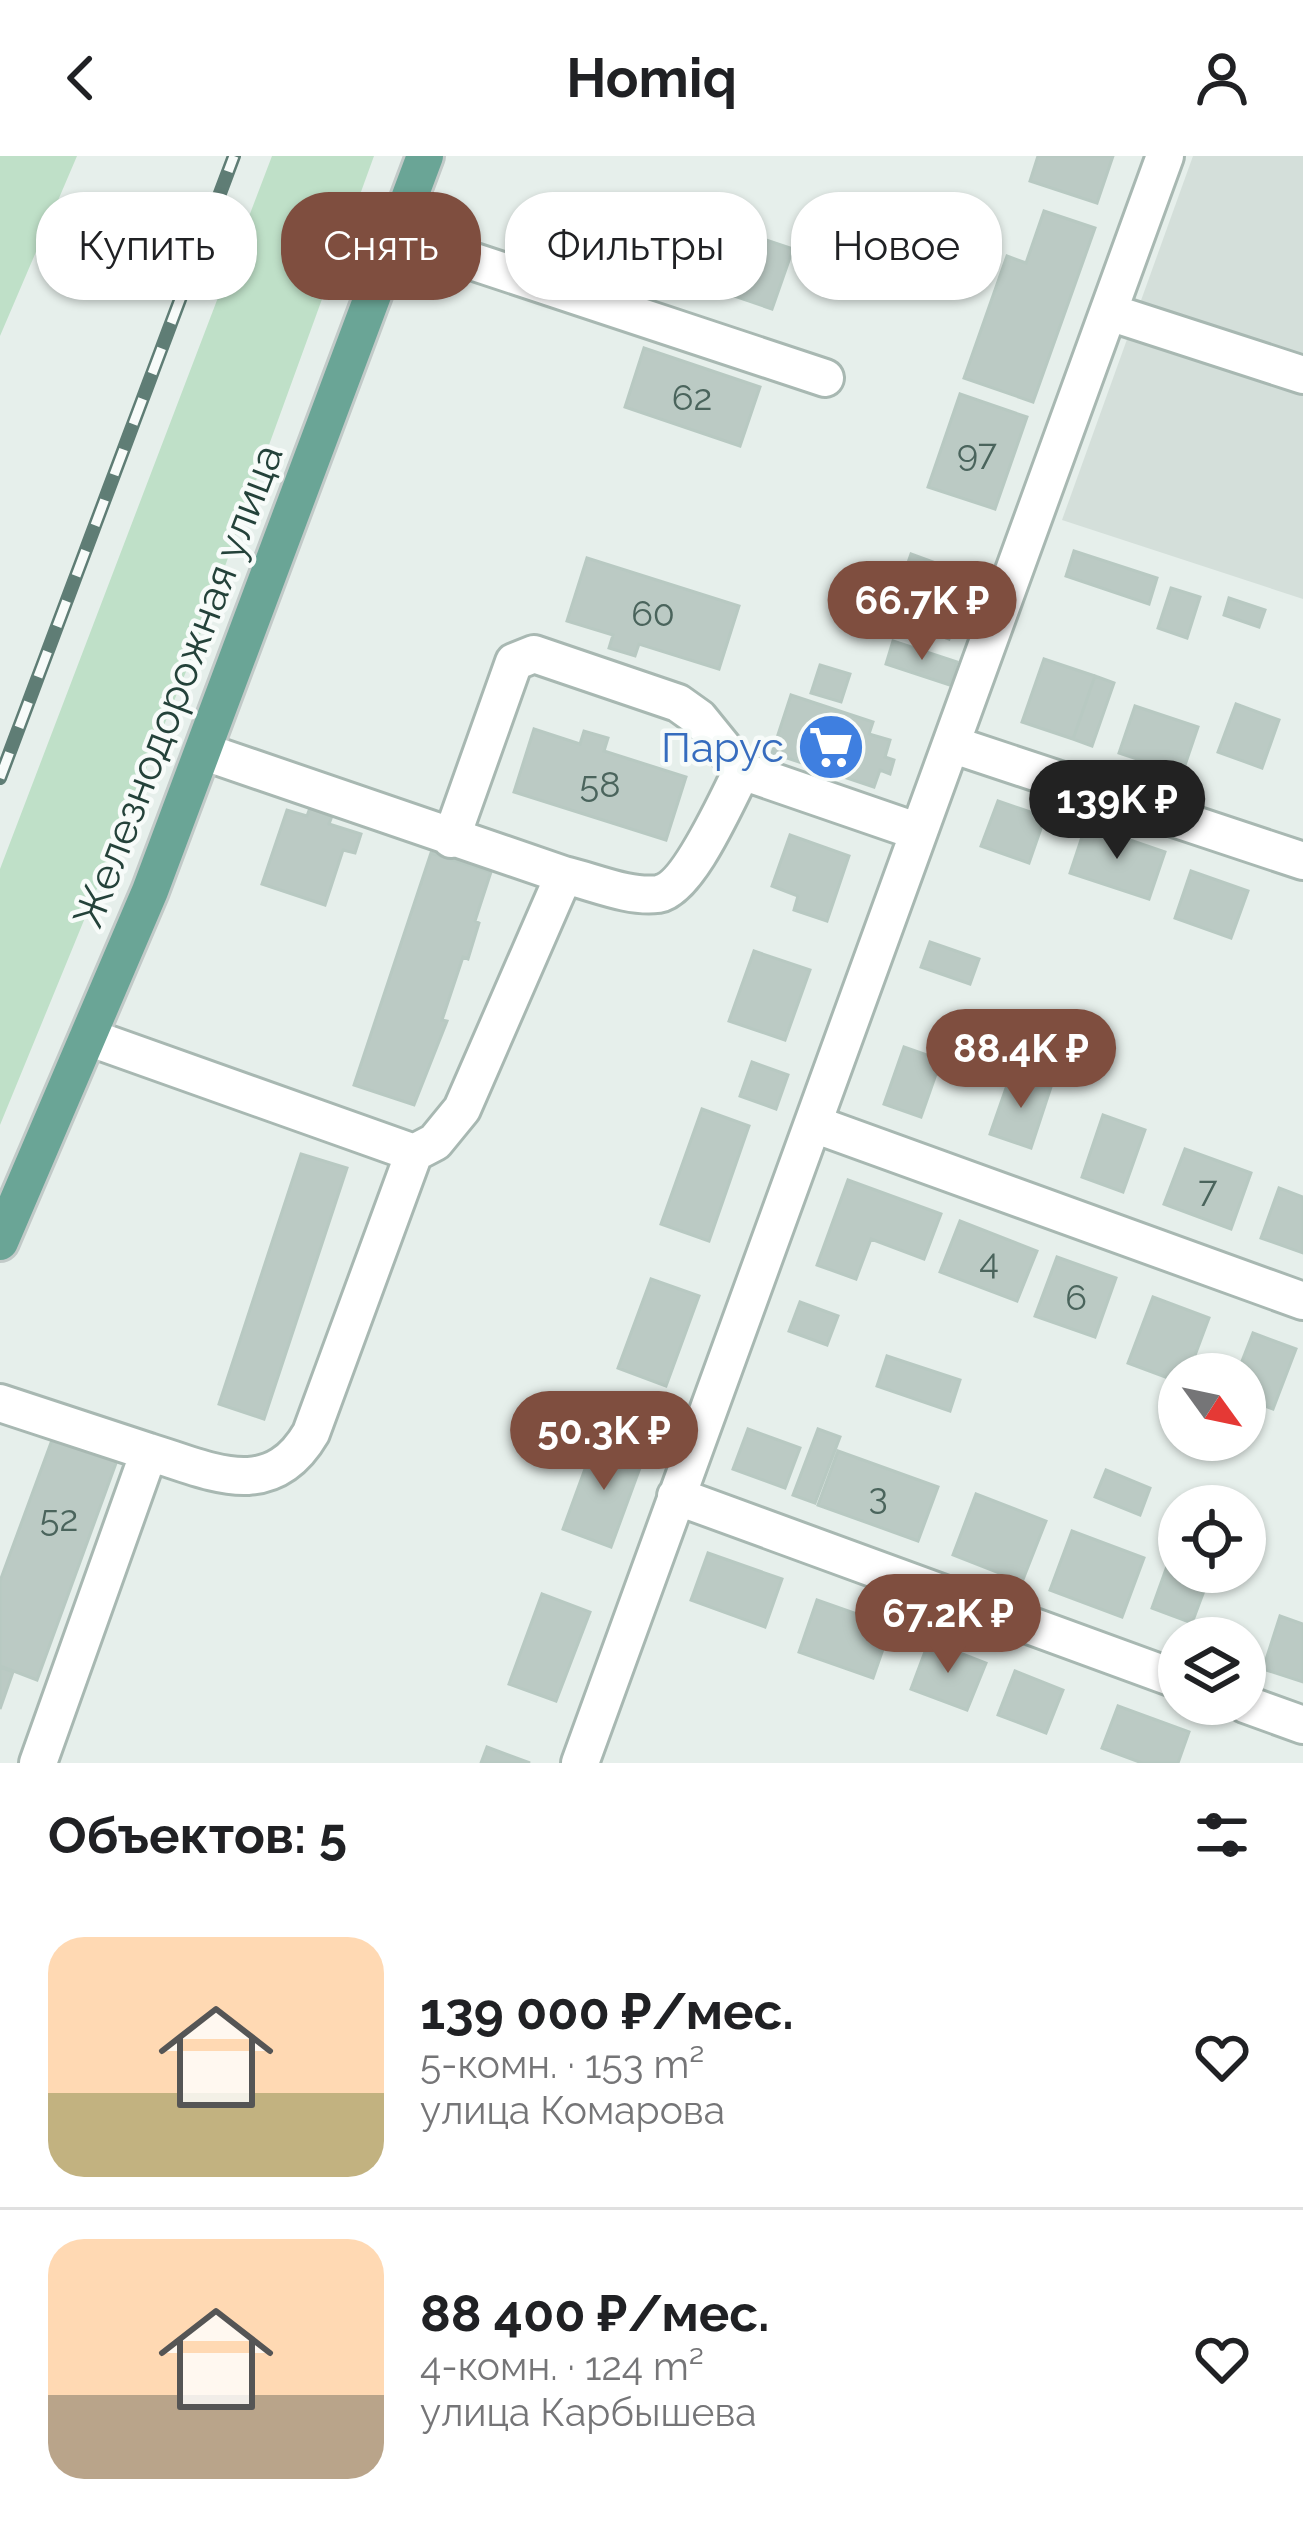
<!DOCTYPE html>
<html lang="ru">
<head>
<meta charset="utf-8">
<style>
	:root { --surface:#fff; --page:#f6f6f6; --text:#202124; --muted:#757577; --line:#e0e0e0; --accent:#7f4e3f }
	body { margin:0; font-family:Raleway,sans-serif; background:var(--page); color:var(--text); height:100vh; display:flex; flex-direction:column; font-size:45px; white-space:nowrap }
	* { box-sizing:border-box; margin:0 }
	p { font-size:39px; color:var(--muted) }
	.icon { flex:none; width:66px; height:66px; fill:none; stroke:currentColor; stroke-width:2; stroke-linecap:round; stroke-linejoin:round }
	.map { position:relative; height:1607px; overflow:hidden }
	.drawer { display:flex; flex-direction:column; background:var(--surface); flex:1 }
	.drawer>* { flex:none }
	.banner { position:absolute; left:36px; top:36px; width:1233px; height:108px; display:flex; gap:24px }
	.needle { width:78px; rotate:123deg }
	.buttons { position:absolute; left:1158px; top:1197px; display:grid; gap:24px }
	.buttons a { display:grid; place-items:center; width:108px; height:108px; border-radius:50%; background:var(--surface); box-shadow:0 3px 9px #0004; font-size:60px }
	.price { position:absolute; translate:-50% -102px; padding:0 27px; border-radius:42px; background:var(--accent); color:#fff; font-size:39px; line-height:78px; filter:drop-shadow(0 3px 6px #0008) }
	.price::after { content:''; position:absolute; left:50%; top:72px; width:36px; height:27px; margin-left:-18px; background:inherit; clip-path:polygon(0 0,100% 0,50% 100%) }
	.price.on { background:#222; color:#fff }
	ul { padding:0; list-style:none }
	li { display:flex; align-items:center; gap:36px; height:300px; padding:0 48px }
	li+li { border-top:3px solid var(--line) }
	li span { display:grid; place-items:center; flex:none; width:336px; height:240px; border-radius:36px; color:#555 }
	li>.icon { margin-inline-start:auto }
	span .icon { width:144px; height:144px; fill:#fffc; stroke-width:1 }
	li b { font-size:51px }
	h2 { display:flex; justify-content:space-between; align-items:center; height:144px; padding:0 48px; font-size:51px }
	.chip { padding:0 42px; border-radius:48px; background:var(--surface); box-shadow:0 3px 9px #0004; font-size:42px; line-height:108px }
	.chip.on { background:var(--accent); color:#fff }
	header { display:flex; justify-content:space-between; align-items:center; height:156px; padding:0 48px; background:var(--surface); font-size:54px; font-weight:700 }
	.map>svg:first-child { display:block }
	.built { fill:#d4dfda }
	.green { fill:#bfe0c8 }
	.building { fill:#bbcac4; stroke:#b8c9c2; stroke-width:3 }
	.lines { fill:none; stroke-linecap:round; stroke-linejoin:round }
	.minor-casing { stroke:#a8b8b2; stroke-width:42 }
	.major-casing { stroke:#c2cac8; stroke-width:42 }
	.minor { stroke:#fff; stroke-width:36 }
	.major { stroke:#6aa596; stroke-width:36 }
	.rail-casing { stroke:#5f7d75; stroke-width:14 }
	.rail { stroke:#f7fbf9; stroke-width:9; stroke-dasharray:27; stroke-linecap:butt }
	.labels { text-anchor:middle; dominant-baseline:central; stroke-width:9; stroke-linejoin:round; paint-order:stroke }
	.number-label { font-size:36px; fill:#4a645c }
	.street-label { font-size:42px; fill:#24423a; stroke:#f7fbf9 }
	.shop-label { font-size:42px; fill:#366cbe; stroke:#f7fbf9; text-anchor:end }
</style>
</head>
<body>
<header><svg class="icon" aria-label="back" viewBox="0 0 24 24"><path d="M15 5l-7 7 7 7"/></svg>Homiq<svg class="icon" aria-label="person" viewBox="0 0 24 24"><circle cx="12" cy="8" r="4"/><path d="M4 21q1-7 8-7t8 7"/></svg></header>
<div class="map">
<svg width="1303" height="1607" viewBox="0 0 1303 1607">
	<rect width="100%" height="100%" fill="#e6efeb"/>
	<path class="built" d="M1193,0H1303V443L1062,364Z"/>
	<path class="green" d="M0,0H77L0,180Z
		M272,0H374L192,501L0,969V713Z"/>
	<path class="building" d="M1038,0H1113L1097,47L1030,25Z
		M681,55L793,93L772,153L661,115Z
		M1044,55L1095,72L1033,246L964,222L1007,100L1026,107Z
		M644,192L760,231L740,290L625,251Z
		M960,238L1027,261L995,353L928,331Z
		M1074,395L1157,422L1149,448L1066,420Z
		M911,398L971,420L949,483L889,461Z
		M587,402L739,450L719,513L639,488L635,500L609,492L613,479L567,465Z
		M1171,432L1200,441L1187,482L1158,472Z
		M1229,442L1265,454L1259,471L1224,459Z
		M893,485L957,506L950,529L886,508Z
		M1044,503L1095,520L1073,583L1022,566Z
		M820,509L850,518L841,546L811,537Z
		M1095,520L1114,527L1092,590L1073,583Z
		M791,539L873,566L869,578L890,584L885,601L894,604L890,618L880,614L874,631L772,597Z
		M1236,548L1279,564L1262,612L1218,596Z
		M1135,550L1198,571L1182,618L1119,597Z
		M534,573L580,588L584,575L608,582L604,595L686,621L666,684L514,636Z
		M998,645L1045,661L1029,707L981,690Z
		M310,652L332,660L329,668L361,678L355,697L343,694L325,749L262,728L287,654L307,660Z
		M1086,669L1165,696L1149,743L1070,717Z
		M790,679L849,700L827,765L794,754L798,740L772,730Z
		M431,697L491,716L475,765L479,767L468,803L463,801L442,864L447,865L414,949L354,929Z
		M1191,715L1248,735L1231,782L1175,762Z
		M930,786L979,803L970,828L921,811Z
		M754,795L810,814L785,884L729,865Z
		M904,891L941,904L921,961L884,948Z
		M752,906L788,919L776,953L740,940Z
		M1011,918L1051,931L1031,992L990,978Z
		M702,953L749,970L709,1085L661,1068Z
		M1103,959L1145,974L1123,1036L1082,1021Z
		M1185,993L1251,1017L1231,1073L1164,1048Z
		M301,998L347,1012L264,1263L219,1248Z
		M848,1024L941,1058L924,1103L871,1083L856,1123L817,1109Z
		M1279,1032L1303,1041V1097L1261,1082Z
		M960,1065L1037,1095L1017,1145L940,1116Z
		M1057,1101L1116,1122L1095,1181L1035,1160Z
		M651,1123L699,1140L666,1230L618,1212Z
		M1153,1141L1209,1162L1188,1218H1179V1226L1128,1207Z
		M800,1146L838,1160L827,1189L789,1175Z
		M1253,1177L1296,1193L1273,1253L1245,1243V1218H1237Z
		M887,1200L960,1224L950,1255L877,1230Z
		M748,1273L800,1292L785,1332L733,1313Z
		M818,1273L840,1281L815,1347L793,1339Z
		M55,1276L119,1299L37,1524L0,1510V1425Z
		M596,1283L644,1301L611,1391L563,1373Z
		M838,1295L938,1331L918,1385L818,1349Z
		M1106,1314L1150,1332L1140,1359L1095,1341Z
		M976,1338L1046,1365L1022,1426L953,1399Z
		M1072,1375L1144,1402L1122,1461L1050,1434Z
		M708,1397L782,1423L765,1471L691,1444Z
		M1170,1402L1179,1405V1416H1211L1192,1467L1152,1452Z
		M542,1438L590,1456L556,1545L509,1528Z
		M817,1444L891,1470L873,1522L799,1496Z
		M1280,1460L1303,1468V1526L1263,1513Z
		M929,1485L986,1507L967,1554L911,1533Z
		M0,1511L13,1516L0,1553Z
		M1015,1515L1063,1534L1046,1577L998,1559Z
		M1118,1550L1189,1576L1178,1607H1142L1102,1592Z
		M487,1591L530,1607H481Z"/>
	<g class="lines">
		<defs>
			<path id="minor" d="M396,80L825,222
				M1109,156L1303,219
				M951,588L1303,705
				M205,596L564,719L462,953L435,986L414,997
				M451,683L514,506L534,498L678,547L699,562L742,615L919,676
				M564,719C591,725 629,742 658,738C689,733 727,643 742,615
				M88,881L414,997L311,1277C270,1347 211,1315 149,1296
				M814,968L1303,1145
				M0,1247L149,1296L38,1607
				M676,1340L1179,1524
				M1245,1548L1303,1569
				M580,1607L1165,0"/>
			<path id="major" d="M0,1086L150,735L425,0"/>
		</defs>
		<use href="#minor" class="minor-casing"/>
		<use href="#major" class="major-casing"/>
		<use href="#minor" class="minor"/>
		<use href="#major" class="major"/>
		<defs>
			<path id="rail" d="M0,622L234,0"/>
		</defs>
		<use href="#rail" class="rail-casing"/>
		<use href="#rail" class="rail"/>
	</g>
	<defs>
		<symbol id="supermarket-disc" viewBox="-11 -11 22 22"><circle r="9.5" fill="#3f7fe0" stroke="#f7fbf9"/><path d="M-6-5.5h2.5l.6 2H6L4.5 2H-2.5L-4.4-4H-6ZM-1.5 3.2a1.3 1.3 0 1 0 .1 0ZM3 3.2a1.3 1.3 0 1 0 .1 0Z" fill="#fff"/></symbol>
	</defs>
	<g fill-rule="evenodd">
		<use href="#supermarket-disc" x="793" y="553" width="76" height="76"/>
	</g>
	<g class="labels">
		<g class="number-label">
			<text x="692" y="241">62</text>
			<text x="977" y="296">97</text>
			<text x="653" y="457">60</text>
			<text x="600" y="628">58</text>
			<text x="1208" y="1033">7</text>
			<text x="989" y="1105">4</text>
			<text x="1076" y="1141">6</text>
			<text x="878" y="1340">3</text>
			<text x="59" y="1362">52</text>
		</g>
		<g class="street-label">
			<text transform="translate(178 530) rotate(-69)">Железнодорожная улица</text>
		</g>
		<g class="shop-label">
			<text x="784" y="591">Парус</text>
		</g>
	</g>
</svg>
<div class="buttons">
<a><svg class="needle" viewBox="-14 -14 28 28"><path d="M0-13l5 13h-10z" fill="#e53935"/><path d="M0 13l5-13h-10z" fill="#757577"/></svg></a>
<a><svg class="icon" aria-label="locate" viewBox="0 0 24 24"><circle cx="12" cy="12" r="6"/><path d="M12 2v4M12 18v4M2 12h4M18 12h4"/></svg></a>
<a><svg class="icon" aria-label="layers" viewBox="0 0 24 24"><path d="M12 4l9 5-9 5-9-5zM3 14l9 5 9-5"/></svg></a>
</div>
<b class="price" style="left:922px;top:507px">66.7K ₽</b>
<b class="price on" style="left:1117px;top:706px">139K ₽</b>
<b class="price" style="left:1021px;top:955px">88.4K ₽</b>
<b class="price" style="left:604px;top:1337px">50.3K ₽</b>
<b class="price" style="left:948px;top:1520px">67.2K ₽</b>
<div class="banner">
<a class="chip">Купить</a>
<a class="chip on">Снять</a>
<a class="chip">Фильтры</a>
<a class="chip">Новое</a>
</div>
</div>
<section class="drawer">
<h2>Объектов: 5<svg class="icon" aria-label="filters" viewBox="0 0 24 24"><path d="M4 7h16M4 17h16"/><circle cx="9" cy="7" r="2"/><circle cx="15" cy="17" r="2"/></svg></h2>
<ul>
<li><span style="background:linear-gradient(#ffd9b3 65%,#c2b280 0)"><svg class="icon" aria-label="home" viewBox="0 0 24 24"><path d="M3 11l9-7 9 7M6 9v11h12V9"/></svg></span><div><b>139 000 ₽/мес.</b><p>5-комн. · 153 m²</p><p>улица Комарова</p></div><svg class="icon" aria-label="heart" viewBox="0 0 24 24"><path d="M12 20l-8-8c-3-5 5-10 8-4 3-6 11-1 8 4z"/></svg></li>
<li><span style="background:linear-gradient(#ffd9b3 65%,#b9a48a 0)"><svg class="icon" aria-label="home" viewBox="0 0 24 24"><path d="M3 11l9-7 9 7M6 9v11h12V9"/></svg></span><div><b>88 400 ₽/мес.</b><p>4-комн. · 124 m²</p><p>улица Карбышева</p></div><svg class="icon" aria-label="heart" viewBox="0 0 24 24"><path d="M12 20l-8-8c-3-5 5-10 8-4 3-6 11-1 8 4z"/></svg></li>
</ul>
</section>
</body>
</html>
